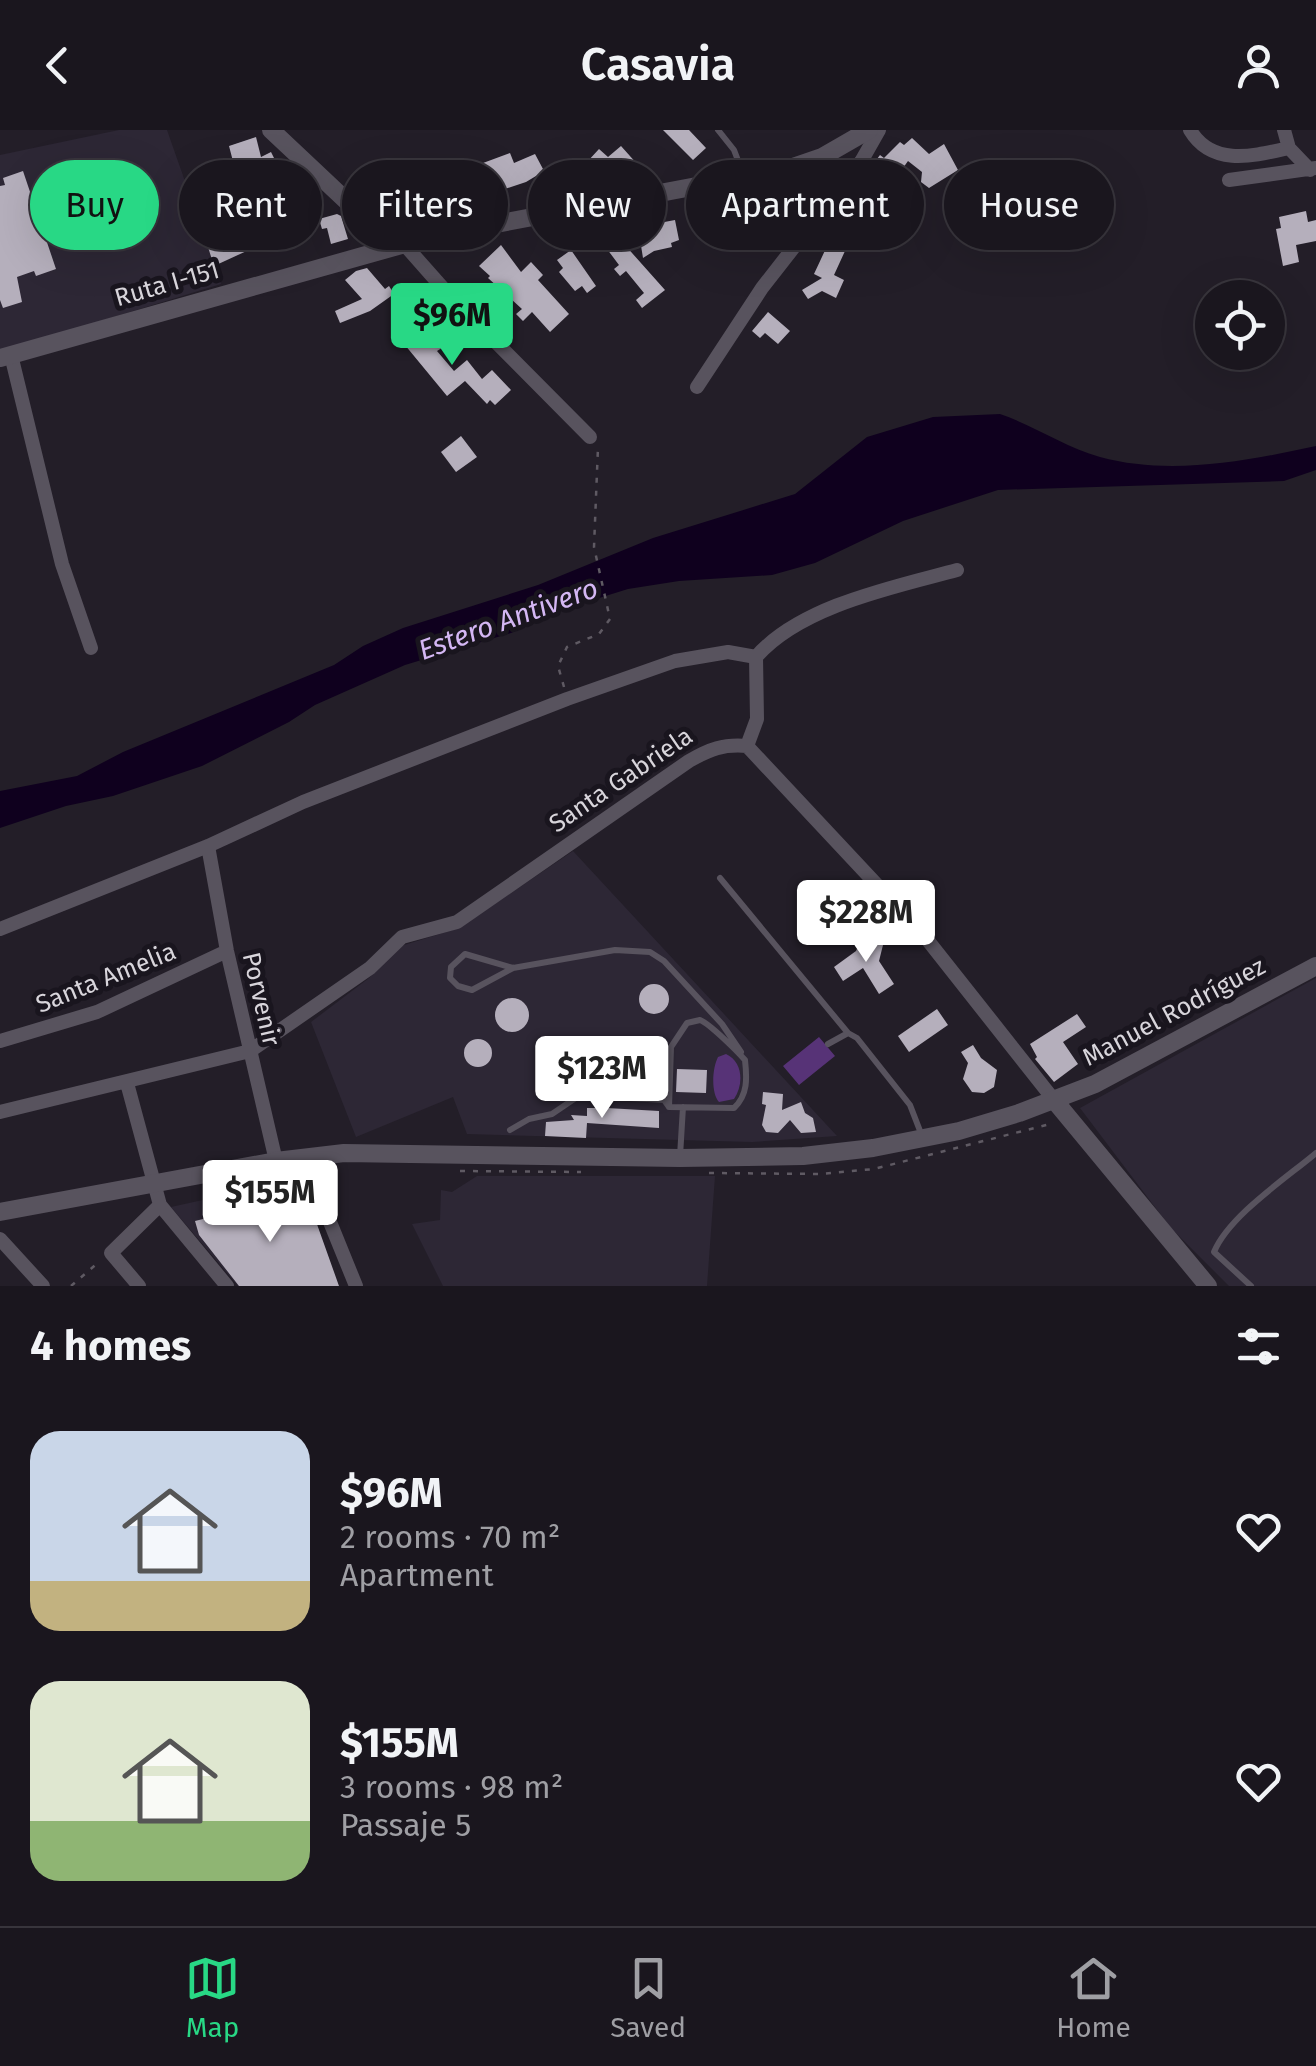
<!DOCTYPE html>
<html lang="en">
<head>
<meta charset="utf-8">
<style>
	:root { --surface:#1a161e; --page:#27232b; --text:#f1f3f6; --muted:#9f9fa4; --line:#38353c; --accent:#28d885 }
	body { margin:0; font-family:"Fira Sans",sans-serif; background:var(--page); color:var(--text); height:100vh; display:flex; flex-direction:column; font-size:38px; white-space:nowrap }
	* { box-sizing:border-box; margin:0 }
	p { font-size:32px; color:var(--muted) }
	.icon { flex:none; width:55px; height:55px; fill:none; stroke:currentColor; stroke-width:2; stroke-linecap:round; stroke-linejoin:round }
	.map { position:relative; height:1156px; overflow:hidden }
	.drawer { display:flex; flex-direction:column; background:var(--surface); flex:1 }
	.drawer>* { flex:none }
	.hud { position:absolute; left:30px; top:30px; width:1258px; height:90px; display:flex; gap:20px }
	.controls { position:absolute; left:1195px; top:150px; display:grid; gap:20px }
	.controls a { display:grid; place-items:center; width:90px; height:90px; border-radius:50%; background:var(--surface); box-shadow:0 10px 40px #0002,0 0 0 2px var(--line); font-size:50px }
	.price { position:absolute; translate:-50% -85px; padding:0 22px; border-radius:10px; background:#fff; color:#222; font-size:32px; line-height:65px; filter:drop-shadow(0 2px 5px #0008) }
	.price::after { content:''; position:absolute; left:50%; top:60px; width:30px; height:22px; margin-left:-15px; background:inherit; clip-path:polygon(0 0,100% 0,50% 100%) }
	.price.active { background:var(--accent); color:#111 }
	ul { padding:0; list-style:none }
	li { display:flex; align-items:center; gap:30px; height:250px; padding:0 30px }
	li span { display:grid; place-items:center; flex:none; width:280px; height:200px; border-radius:30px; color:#555 }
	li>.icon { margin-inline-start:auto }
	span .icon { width:120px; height:120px; fill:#fffc; stroke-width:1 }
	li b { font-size:42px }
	h2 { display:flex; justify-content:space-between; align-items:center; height:120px; padding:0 30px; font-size:42px }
	.chip { padding:0 35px; border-radius:45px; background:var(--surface); box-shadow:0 10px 40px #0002,0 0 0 2px var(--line); font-size:35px; line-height:90px }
	.chip.active { background:var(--accent); color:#111 }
	header { display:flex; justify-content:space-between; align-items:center; height:130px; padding:0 30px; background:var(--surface); font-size:45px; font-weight:600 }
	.tabs { display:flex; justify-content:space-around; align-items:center; height:140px; border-top:2px solid var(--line); background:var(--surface); font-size:28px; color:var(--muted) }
	.tabs a { display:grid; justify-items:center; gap:5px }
	.tabs .active { color:var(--accent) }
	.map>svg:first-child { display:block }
	.built { fill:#2d2735 }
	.green { fill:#573377 }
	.water { fill:#0f001e }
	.building { fill:#b5afbc }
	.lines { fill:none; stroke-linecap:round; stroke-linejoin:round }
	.path { stroke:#5f5a63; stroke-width:2.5; stroke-dasharray:5 8; stroke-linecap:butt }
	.service { stroke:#58535e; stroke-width:6 }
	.minor { stroke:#58535e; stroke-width:14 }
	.tertiary { stroke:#58535e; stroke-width:18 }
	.labels { text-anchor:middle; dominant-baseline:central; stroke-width:10; stroke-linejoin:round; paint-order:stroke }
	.street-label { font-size:25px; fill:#d8d5db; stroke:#19151e }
	.water-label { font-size:28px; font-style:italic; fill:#d4b7f4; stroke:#19151e }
</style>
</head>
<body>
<header><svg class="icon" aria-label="back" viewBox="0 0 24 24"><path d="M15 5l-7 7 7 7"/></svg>Casavia<svg class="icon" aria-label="person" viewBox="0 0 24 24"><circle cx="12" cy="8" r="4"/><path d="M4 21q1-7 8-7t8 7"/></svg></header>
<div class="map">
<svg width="1316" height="1156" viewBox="0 0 1316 1156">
	<rect width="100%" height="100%" fill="#231e28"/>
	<path class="built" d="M119,0H167L221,154L0,222V25Z
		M573,721L837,1006L752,1012L467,1004L453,967L356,1007L311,892L369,848L401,816L459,798Z
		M1316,848V1156H1229L1170,1097L1080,978Z
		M477,1046H715L707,1156H443L412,1094L440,1090L441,1060L452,1062Z
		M294,1050L303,1055L334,1143L301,1156H238L171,1077Z"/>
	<path class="green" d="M819,907L835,926L799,955L783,936Z
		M726,924C743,932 744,954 734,969L719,972C711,963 712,939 718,927Z"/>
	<path class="water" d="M1000,284C1035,296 1065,317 1100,327C1170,346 1247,331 1316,316V340L1284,351L998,360L903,391L815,433L772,445L679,451L628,459L567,478L511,503L405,535L315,575L289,592L202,636L113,666L66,676L0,698V661L77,646L123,622L334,535L363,516L403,498L538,455L653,408L795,364L867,307L933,287Z"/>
	<path class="building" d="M663,0H689L706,18L693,30Z
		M256,7L261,27L271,22L279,38L272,42L290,63L225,120L261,104L264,113L214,136L194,73L206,69L214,93L232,85L265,79L244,54L235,39L229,16Z
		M912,8L929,24L944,14L958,40L929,58L921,52L922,42L908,31L893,52L877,41L880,37L874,33L880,25L884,28L900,12L904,15Z
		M621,16L638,35L624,47L611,32L596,43L587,32L599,19L608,27Z
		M510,23L514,33L535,24L543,39L541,43L526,52L499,61L494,45L488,47L483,33Z
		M23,41L56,139L36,146L34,141L17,147L22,172L3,178L0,170V56L5,55L3,48Z
		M876,57L896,83L877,98L869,88L859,94L842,73L857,61L862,68Z
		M817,58L823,62L807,83L783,76L788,64L794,66L797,60L804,63L807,59L814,62Z
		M108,65L123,107L95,117L88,95L77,99L73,87L79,84L76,76Z
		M736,67L754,85L745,95L738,87L732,92L730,90L699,97L696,80L716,75L718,85Z
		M1306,81L1308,92L1316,90V111L1296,115L1299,132L1283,136L1276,99L1281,98L1279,87Z
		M337,84L341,86L348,109L331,114L327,98L322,99L319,89Z
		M675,90L679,110L671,113L672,117L654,121L643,128L638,97Z
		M616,105L665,160L642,178L636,170L644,163L626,141L620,146L614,139L619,135L604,115Z
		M828,114L845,121L834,145L844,150L836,168L822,161L808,169L802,160L822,148L814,144Z
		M501,115L521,142L531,132L543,145L538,150L569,184L550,202L532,182L523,191L516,184L522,179L488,148L490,146L479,136Z
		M571,120L596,156L587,163L582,156L575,161L559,142L563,138L557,130Z
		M367,138L385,159L389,156L394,164L370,181L340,193L335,181L362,169L345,150L356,141Z
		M768,182L790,201L778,214L765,203L760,208L752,201Z
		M416,195L423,204L430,198L445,216L437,221L454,241L467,230L482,249L492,240L511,260L495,275L490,270L487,274L465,251L447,266L400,209Z
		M461,306L477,327L456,342L441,322Z
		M867,808L883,815L879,831L894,854L879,864L863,838L843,851L834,837L856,821L860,812Z
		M639 869a15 15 0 1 1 30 0a15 15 0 1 1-30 0Z
		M495 885a17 17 0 1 1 34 0a17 17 0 1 1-34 0Z
		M937,879L948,895L909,922L898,906Z
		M1077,884L1086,897L1063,912L1078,934L1054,952L1035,929L1037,927L1030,914Z
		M464 923a14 14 0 1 1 28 0a14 14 0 1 1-28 0Z
		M973,915L981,928L997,940L994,957L984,963L972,962L963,949L968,933L961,922Z
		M677,939L707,940L706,963L676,962Z
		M763,962L783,964L782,980L801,972L805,983L813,988L816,1002L801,1003L790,990L778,1003L766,1002L762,995L766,975L762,974Z
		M598,973L608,974L607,978L659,981V998L587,993L586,1008L545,1006L546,992L574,990L571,985L587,986V978H597Z
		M283,1065L286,1075L304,1071L307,1084L313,1083L339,1156H239L199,1105L195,1091L255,1076L253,1071Z"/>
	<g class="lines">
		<path class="path" d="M564,557L558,536L567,517L599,504L610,489L594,417L598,317
			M460,1041L581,1042
			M709,1043L820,1044L874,1039L1054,993
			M71,1156L100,1131"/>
		<path class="service" d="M718,0L734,20L744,46
			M720,748L848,903
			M513,838L472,860L458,856L450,848L451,837L465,824L513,838L615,820L650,822L664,831L722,894L741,922
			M828,914L848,903L857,908L910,975L922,1006
			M510,1000L529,989L552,984L580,965L664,970L669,977L734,978C748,965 747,948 745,930C737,921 710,894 700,890L687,893L671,917L669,977
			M680,1026L683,977
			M1251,1156L1214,1122C1229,1086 1285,1049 1316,1023"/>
		<path class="minor" d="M1190,0C1212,37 1253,26 1289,18
			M1284,0L1289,18L1310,40
			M812,31L852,42
			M1229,50L1316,38
			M403,113L449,165L590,307
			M11,225L62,434L91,518
			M697,257L762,158L862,30L879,0
			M747,616L757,589L756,527C800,476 894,457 957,440
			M208,716L227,821L276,1031
			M0,799L208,716L303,672L567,569L675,531L728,522L756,527
			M0,911L97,882L227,821
			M127,953L160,1075L227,1156
			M0,982L250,921L370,838L402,807L457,792L689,631C710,619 723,614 747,616L922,803L1054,970
			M304,1028L356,1156
			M0,1109L43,1156
			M139,1156L111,1123L160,1075"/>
		<path class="tertiary" d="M271,0L355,79L385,118
			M0,228L437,105L787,39L822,27L869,0
			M1054,970L1208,1156
			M0,1082L276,1031L344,1023L680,1028L803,1026L873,1018L959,1001L1019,983L1095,954L1316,836"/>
	</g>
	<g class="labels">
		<g class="street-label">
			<text transform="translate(167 154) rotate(-16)">Ruta I-151</text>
			<text transform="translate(621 650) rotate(-34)">Santa Gabriela</text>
			<text transform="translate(106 848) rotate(-22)">Santa Amelia</text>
			<text transform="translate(261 869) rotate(77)">Porvenir</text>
			<text transform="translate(1174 882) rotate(-28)">Manuel Rodríguez</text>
		</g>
		<g class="water-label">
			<text transform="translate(508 489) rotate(-20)">Estero Antivero</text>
		</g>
	</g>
</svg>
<div class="controls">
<a><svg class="icon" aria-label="locate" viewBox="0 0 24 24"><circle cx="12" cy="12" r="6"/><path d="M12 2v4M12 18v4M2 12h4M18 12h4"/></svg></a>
</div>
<b class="price active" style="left:452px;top:238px">$96M</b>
<b class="price" style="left:866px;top:835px">$228M</b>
<b class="price" style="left:602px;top:991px">$123M</b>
<b class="price" style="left:270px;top:1115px">$155M</b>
<div class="hud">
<a class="chip active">Buy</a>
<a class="chip">Rent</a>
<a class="chip">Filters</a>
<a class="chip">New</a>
<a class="chip">Apartment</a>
<a class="chip">House</a>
</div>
</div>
<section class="drawer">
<h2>4 homes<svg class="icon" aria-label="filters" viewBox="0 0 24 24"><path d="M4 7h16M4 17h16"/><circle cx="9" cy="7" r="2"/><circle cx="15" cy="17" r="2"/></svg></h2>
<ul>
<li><span style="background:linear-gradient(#c9d6e8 75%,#c2b280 0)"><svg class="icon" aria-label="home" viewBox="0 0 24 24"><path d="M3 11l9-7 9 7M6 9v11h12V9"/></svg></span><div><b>$96M</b><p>2 rooms · 70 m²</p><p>Apartment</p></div><svg class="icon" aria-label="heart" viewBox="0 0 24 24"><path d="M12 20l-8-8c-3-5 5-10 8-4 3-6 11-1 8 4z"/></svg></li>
<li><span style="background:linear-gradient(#dfe7d0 70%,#8fb573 0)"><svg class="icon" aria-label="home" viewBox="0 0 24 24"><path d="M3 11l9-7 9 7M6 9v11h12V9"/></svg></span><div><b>$155M</b><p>3 rooms · 98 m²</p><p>Passaje 5</p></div><svg class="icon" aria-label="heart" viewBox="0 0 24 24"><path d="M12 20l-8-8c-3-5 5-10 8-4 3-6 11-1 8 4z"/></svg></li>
</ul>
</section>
<nav class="tabs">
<a class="active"><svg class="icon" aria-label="map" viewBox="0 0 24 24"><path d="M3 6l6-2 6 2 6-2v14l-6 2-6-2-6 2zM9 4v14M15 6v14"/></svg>Map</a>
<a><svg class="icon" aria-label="saved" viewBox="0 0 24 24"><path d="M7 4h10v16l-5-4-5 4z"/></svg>Saved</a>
<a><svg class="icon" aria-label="home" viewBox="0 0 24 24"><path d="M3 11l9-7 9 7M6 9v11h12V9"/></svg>Home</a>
</nav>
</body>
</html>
